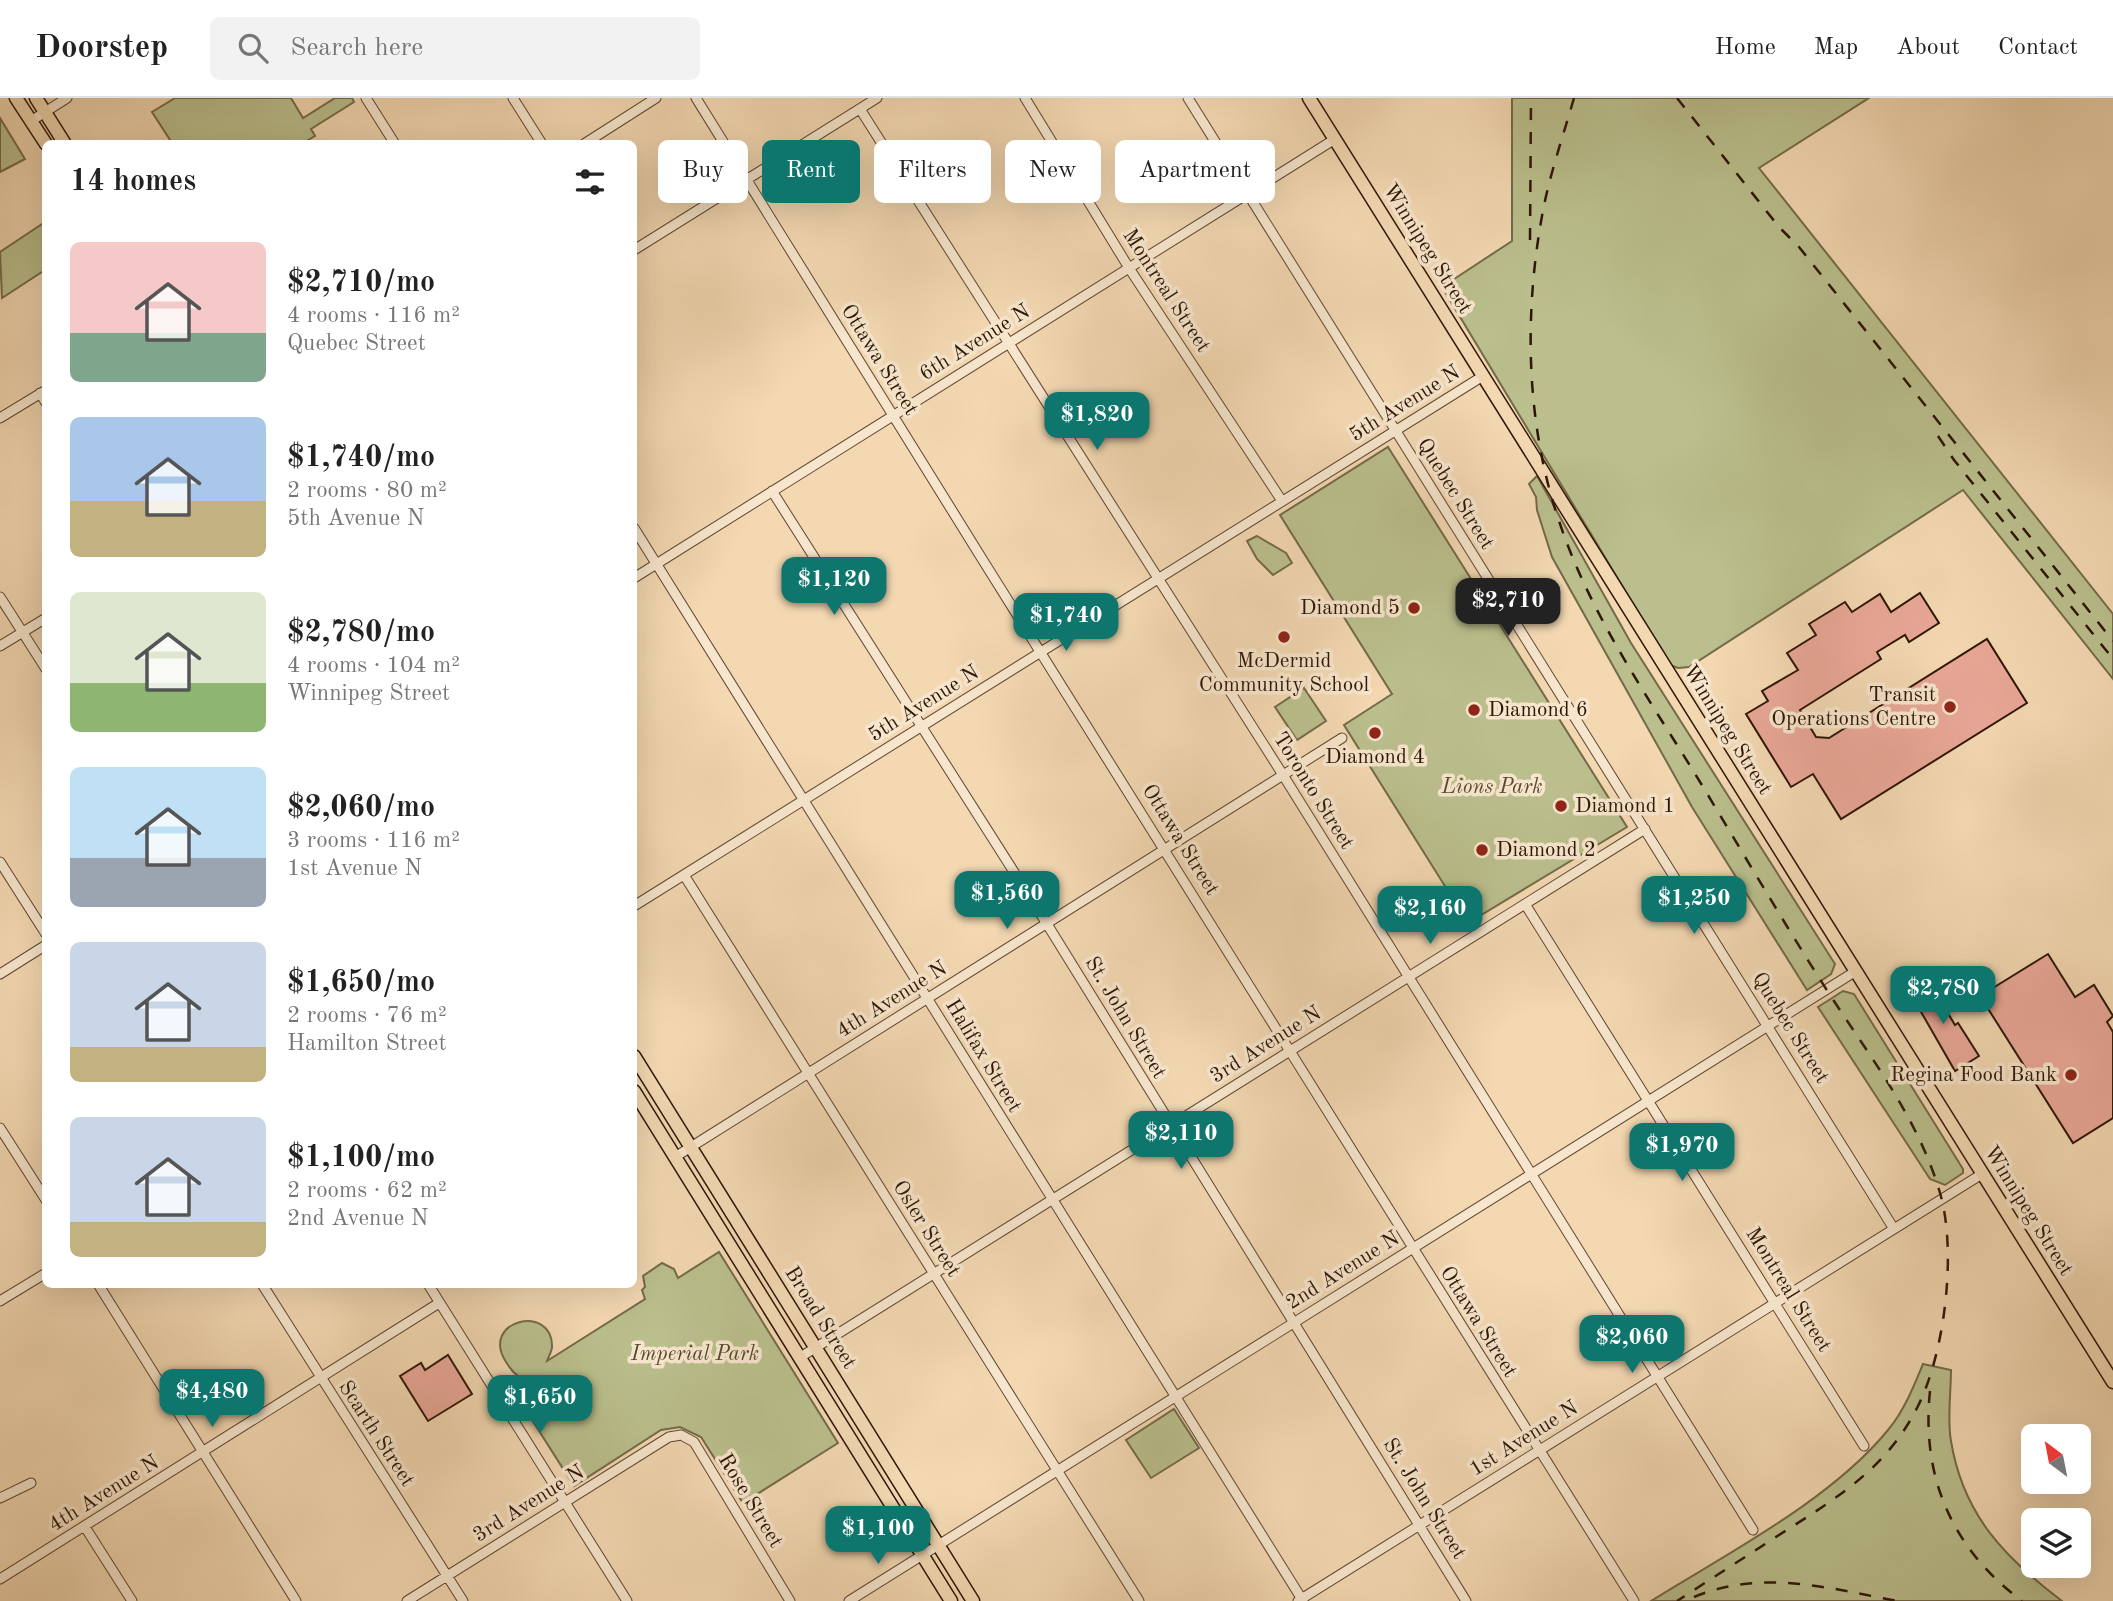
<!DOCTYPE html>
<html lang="en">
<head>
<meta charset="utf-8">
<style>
	:root { --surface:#fff; --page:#f2f2f2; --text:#222; --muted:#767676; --line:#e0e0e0; --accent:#0f766e }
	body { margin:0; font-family:"Old Standard TT",serif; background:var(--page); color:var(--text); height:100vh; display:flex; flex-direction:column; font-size:26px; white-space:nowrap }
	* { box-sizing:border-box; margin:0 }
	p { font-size:23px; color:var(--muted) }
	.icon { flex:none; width:38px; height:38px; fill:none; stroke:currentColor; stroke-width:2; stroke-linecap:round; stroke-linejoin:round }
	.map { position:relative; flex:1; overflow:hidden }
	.panel { position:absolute; left:42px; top:42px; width:595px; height:1148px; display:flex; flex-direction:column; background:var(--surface); border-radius:10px; box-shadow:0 7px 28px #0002 }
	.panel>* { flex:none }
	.hud { position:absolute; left:658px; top:42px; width:665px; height:63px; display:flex; gap:14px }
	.needle { width:46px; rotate:328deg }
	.fabs { position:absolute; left:2021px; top:1326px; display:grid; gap:14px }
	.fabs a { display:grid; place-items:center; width:70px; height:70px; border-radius:10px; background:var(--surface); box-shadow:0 7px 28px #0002; font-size:35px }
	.price { position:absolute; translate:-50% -60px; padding:0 16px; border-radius:14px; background:var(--accent); color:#fff; font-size:23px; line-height:46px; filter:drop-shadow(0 2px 4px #0008) }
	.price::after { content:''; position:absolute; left:50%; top:42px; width:21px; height:16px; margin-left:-10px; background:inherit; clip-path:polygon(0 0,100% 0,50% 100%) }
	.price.on { background:#222; color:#fff }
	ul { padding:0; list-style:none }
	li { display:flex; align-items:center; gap:21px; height:175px; padding:0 28px }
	li span { display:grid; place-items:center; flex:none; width:196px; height:140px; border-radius:10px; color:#555 }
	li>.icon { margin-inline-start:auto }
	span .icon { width:84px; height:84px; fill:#fffc; stroke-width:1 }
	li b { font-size:30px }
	h2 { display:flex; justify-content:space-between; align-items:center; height:84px; padding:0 28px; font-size:30px }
	.chip { padding:0 24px; border-radius:10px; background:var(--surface); box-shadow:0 7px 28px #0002; font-size:24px; line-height:63px }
	.chip.on { background:var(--accent); color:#fff }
	header { display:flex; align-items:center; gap:42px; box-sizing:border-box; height:98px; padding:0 35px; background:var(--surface); border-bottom:2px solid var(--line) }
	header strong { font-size:33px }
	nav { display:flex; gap:38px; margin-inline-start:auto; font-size:24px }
	.search { width:490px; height:63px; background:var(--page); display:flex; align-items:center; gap:18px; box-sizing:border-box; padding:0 24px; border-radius:10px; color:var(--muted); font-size:26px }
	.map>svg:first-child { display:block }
	.green { fill:#babf8d; stroke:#746a49; stroke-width:2 }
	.building { fill:#e9a797; stroke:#2e1605; stroke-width:2 }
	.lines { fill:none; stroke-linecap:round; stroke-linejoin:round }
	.minor-casing { stroke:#5f4630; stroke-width:11 }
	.major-casing { stroke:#2e1605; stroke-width:15 }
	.minor { stroke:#f7e6cd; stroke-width:9 }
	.major { stroke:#f3d8b2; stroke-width:12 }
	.rail { stroke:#2e1605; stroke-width:2.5; stroke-dasharray:12 12; stroke-linecap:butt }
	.poi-dot { fill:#8f2418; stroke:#f7e6cd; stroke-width:2.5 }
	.labels { text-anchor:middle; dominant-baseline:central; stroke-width:7; stroke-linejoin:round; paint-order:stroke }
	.street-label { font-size:21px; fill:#2e1605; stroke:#f7e6cd }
	.poi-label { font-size:21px; fill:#2e1605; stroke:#f7e6cd; text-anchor:end }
	.park-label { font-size:21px; font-style:italic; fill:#58492e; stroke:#f7e6cd }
</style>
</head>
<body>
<header>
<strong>Doorstep</strong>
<div class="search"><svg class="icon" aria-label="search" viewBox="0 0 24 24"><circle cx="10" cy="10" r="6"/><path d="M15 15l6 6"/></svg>Search here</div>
<nav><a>Home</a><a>Map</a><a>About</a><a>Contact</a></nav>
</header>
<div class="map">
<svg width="2113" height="1503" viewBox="0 0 2113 1503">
	<rect width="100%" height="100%" fill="#f3d8b2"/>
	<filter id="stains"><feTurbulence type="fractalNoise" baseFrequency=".00286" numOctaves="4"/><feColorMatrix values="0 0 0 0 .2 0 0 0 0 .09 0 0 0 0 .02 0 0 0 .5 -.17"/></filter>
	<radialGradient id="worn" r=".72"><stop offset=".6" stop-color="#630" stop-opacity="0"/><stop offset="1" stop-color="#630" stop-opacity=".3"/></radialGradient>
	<path class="green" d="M175,0H291L303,20L335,0H352L354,4L311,31L315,38L303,45H172L152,14Z
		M1512,0H1869L1759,70L2113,516V581L1963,392L1689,569L1678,570L1670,567L1442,189L1512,143Z
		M0,20L25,61L0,74Z
		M45,124V172L2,200L0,154Z
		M1388,349L1627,729L1468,825L1344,627L1392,596L1280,417Z
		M1537,378L1631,545L1835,866L1831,876L1807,892L1692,709L1552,459L1537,412L1536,399L1529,386Z
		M1257,438L1286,455L1292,465L1273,477L1257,461L1247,443Z
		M1304,590L1326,623L1297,642L1275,609Z
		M1843,893L1854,896L1963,1071V1075L1945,1087L1930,1081L1818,909Z
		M719,1154L838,1345L743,1405L701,1339L680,1329L661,1332L574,1388L510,1287L521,1279C514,1277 510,1270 506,1264C479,1222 553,1205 552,1249C552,1253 548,1260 547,1263L645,1201L642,1192L645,1189L643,1178L662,1165L674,1171L678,1180Z
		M1923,1266L1951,1272C1951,1295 1947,1321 1951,1343C1963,1417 2005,1460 2062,1503H1651C1728,1455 1831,1402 1888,1332C1904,1313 1914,1288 1923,1266Z
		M1174,1311L1199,1350L1151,1380L1126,1342Z"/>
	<path class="building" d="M1920,495L1939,525L1909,544L1905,537L1877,554L1881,561L1800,612L1816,639L1829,640L1987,541L2027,605L1841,721L1813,676L1791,689L1746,616L1768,603L1762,593L1798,572L1787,555L1816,537L1809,526L1845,504L1852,514L1880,496L1891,514Z
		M2048,856L2075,899L2094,887L2113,918L2107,924L2113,934V1020L2073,1045L1980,898Z
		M1918,881L1922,886L1928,882L1955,927L1958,925L1979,958L1955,973L1909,893L1913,891L1910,886Z
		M448,1257L472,1296L428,1323L400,1278L421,1265L425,1272Z"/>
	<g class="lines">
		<defs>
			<path id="minor" d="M366,0L395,46
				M513,0L542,46
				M696,0C1007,502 1319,1003 1634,1503
				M1025,0L1129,170L1282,403
				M1188,0L1894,1131
				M860,11L1283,677L1753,1432
				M31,23L67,0
				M584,46L656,0
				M634,152L877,0
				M40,295L46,305
				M0,320L46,292
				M772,393L1047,826L1466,1503
				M634,430L1303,1503
				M634,480L1335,41
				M0,499L46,571
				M0,548L46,520
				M0,764L46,836
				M684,777L1139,1503
				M1525,806L1864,1348
				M634,808L1483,278
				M0,876L46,847
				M0,1030L46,1102
				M675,1059L1342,640
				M98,1186L296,1503
				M262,1186L463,1503
				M428,1186L627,1503
				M0,1203L46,1175
				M799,1260L1645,731
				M0,1400L31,1385
				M85,1429L132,1503
				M0,1481L439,1205
				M407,1503L669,1339L681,1337L694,1344L790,1503
				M849,1503L1856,873
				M1298,1503L1982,1076"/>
			<path id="major" d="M16,0L46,46
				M36,0L65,46
				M1309,0C1577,428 1845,856 2113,1284
				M634,958L973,1503
				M634,993L951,1503"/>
		</defs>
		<use href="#minor" class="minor-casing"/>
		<use href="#major" class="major-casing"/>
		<use href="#minor" class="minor"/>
		<use href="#major" class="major"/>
		<path class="rail" d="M1574,0C1563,39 1549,78 1542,118C1524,217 1526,324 1558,420C1588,512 1643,592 1694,674C1739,748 1783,824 1830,897C1871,960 1919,1022 1940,1095C1957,1153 1945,1254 1918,1308C1887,1371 1835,1401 1779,1437C1745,1459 1711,1481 1677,1503
			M1677,0L1779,129L1799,149L2113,543
			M1530,142L1531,0
			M1938,338L1954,362L2113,561
			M1930,1293C1921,1379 1952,1451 2022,1503
			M1694,1499C1761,1471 1829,1490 1897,1503"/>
	</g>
	<g class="poi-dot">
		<circle cx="1414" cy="510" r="7"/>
		<circle cx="1284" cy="539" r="7"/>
		<circle cx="1950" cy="609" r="7"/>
		<circle cx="1474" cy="612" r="7"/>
		<circle cx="1375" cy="635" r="7"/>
		<circle cx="1561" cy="708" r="7"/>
		<circle cx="1482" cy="752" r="7"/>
		<circle cx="2071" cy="977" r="7"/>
	</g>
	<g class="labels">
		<g class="street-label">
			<text transform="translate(1427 151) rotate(58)">Winnipeg Street</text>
			<text transform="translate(1166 193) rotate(57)">Montreal Street</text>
			<text transform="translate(975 245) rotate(-32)">6th Avenue N</text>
			<text transform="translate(879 262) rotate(58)">Ottawa Street</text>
			<text transform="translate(1405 306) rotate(-32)">5th Avenue N</text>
			<text transform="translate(1455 396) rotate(58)">Quebec Street</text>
			<text transform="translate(924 606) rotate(-32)">5th Avenue N</text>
			<text transform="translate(1727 632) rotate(58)">Winnipeg Street</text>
			<text transform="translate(1313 693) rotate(58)">Toronto Street</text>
			<text transform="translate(1180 742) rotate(58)">Ottawa Street</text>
			<text transform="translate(892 902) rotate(-32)">4th Avenue N</text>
			<text transform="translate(1125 920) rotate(59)">St. John Street</text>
			<text transform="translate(1790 930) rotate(58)">Quebec Street</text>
			<text transform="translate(1266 947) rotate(-32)">3rd Avenue N</text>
			<text transform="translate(983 958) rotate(59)">Halifax Street</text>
			<text transform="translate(2028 1113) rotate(58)">Winnipeg Street</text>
			<text transform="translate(926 1131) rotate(58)">Osler Street</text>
			<text transform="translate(1343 1173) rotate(-32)">2nd Avenue N</text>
			<text transform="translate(1788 1192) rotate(58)">Montreal Street</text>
			<text transform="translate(820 1220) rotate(58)">Broad Street</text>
			<text transform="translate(1478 1224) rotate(58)">Ottawa Street</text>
			<text transform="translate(376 1336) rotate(57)">Scarth Street</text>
			<text transform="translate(1524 1341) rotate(-32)">1st Avenue N</text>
			<text transform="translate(104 1396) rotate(-32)">4th Avenue N</text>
			<text transform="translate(1424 1401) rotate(58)">St. John Street</text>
			<text transform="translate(750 1403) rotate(59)">Rose Street</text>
			<text transform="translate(529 1406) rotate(-32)">3rd Avenue N</text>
		</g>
		<g class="poi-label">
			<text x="1400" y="510">Diamond 5</text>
			<text x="1284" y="563" text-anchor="middle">McDermid<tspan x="1284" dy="24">Community School</tspan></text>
			<text x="1936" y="597">Transit<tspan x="1936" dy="24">Operations Centre</tspan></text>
			<text x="1488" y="612" text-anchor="start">Diamond 6</text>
			<text x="1375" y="659" text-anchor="middle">Diamond 4</text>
			<text x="1575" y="708" text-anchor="start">Diamond 1</text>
			<text x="1496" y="752" text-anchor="start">Diamond 2</text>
			<text x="2057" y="977">Regina Food Bank</text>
		</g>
		<g class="park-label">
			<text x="1492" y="689">Lions Park</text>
			<text x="695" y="1256">Imperial Park</text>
		</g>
	</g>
	<rect width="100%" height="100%" filter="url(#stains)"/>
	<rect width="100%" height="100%" fill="url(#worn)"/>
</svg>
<div class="fabs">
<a><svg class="needle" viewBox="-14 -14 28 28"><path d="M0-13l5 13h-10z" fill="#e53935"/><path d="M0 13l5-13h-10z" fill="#767676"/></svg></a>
<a><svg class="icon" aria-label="layers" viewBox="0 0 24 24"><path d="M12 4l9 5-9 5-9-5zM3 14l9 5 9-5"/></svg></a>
</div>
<b class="price" style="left:1097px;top:354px">$1,820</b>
<b class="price" style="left:834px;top:519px">$1,120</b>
<b class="price on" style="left:1508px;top:540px">$2,710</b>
<b class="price" style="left:1066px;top:555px">$1,740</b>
<b class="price" style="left:1007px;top:833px">$1,560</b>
<b class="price" style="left:1694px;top:838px">$1,250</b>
<b class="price" style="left:1430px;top:848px">$2,160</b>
<b class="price" style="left:1943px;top:928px">$2,780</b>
<b class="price" style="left:1181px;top:1073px">$2,110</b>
<b class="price" style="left:1682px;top:1085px">$1,970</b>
<b class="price" style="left:1632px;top:1277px">$2,060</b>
<b class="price" style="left:212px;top:1331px">$4,480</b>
<b class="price" style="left:540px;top:1337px">$1,650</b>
<b class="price" style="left:878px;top:1468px">$1,100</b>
<div class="hud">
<a class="chip">Buy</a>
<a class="chip on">Rent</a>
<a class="chip">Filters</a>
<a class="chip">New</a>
<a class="chip">Apartment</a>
</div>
<section class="panel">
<h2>14 homes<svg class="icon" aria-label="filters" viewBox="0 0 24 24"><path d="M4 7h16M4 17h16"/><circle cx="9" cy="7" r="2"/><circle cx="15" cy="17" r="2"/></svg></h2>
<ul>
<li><span style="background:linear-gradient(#f6c9c9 65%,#7fa58c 0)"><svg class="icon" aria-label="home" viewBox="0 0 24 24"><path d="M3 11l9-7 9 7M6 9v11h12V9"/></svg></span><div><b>$2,710/mo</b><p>4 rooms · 116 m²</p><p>Quebec Street</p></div></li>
<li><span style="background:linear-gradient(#a9c7e8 60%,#c2b280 0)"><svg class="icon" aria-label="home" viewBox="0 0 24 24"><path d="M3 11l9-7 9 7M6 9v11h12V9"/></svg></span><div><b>$1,740/mo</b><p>2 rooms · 80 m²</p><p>5th Avenue N</p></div></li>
<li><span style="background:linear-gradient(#dfe7d0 65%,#8fb573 0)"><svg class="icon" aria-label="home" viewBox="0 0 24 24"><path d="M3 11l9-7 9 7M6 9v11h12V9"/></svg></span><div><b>$2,780/mo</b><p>4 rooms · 104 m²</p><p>Winnipeg Street</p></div></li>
<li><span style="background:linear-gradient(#bfe0f5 65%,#9aa5b1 0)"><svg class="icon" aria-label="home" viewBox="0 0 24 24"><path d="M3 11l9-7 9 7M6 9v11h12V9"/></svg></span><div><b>$2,060/mo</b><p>3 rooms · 116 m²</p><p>1st Avenue N</p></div></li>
<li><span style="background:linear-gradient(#c9d6e8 75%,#c2b280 0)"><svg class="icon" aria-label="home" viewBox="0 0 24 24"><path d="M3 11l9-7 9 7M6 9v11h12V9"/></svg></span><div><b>$1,650/mo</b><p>2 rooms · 76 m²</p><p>Hamilton Street</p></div></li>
<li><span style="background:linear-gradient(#c9d6e8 75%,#c2b280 0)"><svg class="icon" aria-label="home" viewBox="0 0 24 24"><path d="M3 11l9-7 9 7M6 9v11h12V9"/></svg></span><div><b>$1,100/mo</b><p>2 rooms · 62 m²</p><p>2nd Avenue N</p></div></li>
</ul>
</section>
</div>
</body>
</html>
